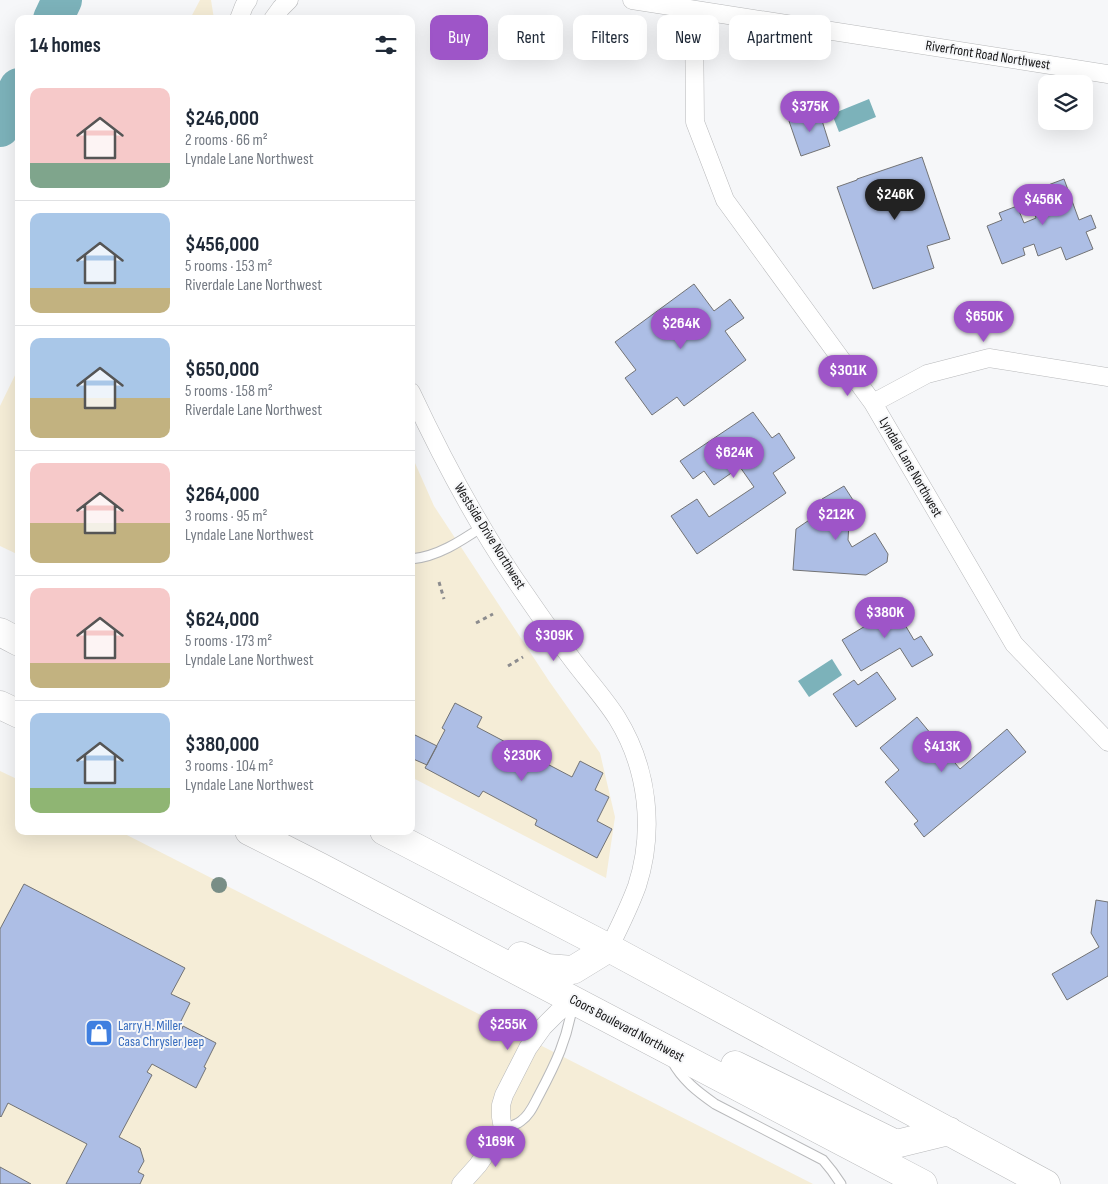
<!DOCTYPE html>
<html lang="en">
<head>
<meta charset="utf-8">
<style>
	:root { --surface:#fff; --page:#f2f2f3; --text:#1f2937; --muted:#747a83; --line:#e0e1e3; --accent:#9e55c8 }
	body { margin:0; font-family:"Sofia Sans Condensed",sans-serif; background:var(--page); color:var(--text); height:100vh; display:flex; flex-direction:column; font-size:19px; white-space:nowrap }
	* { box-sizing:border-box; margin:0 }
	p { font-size:16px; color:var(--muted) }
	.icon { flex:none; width:28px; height:28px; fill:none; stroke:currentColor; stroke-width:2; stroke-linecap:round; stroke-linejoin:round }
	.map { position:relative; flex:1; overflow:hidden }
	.panel { position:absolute; left:15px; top:15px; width:400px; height:820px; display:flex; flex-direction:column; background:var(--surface); border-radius:10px; box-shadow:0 5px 20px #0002 }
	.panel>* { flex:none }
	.guide { position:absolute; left:430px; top:15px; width:475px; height:45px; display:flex; gap:10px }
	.fabs { position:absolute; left:1038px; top:75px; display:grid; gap:10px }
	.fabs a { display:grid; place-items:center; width:55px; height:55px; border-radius:10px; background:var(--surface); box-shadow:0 5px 20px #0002; font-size:25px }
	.price { position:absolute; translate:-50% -42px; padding:0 11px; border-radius:18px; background:var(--accent); color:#fff; font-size:16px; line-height:32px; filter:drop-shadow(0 1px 2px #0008) }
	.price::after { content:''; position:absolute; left:50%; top:30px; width:15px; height:11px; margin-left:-8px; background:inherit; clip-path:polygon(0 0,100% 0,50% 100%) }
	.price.on { background:#222; color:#fff }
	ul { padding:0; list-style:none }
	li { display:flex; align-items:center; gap:15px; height:125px; padding:0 15px }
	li+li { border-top:1px solid var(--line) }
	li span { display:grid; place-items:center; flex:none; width:140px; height:100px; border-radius:10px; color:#555 }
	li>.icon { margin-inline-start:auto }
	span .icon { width:60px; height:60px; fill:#fffc; stroke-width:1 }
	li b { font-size:21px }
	h2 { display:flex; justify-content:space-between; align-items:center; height:60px; padding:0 15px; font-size:21px }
	.tag { padding:0 18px; border-radius:10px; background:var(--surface); box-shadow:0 5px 20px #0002; font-size:18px; line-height:45px }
	.tag.on { background:var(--accent); color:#fff }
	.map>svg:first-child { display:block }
	.commercial { fill:#f5edd7 }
	.water { fill:#7cb2ba }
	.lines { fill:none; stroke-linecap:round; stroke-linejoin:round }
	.river { stroke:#7cb2ba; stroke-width:40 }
	.building { fill:#adbee5; stroke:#727375 }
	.lane-casing { stroke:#b8b9bb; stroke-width:11 }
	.street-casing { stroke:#b8b9bb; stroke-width:19 }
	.primary-casing { stroke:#b8b9bb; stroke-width:29 }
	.path { stroke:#8c8c8e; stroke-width:3; stroke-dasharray:4 4; stroke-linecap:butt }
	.lane { stroke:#fff; stroke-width:9 }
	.street { stroke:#fff; stroke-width:18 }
	.primary { stroke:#fff; stroke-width:28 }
	.tree { fill:#798e86 }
	.labels { text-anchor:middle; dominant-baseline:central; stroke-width:4; stroke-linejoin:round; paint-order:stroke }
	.street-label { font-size:14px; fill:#151516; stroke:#f6f7f9 }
	.shop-label { font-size:14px; fill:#366cbe; stroke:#f6f7f9; text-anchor:start }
</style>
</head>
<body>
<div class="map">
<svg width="1108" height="1184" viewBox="0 0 1108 1184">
	<rect width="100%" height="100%" fill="#f6f7f9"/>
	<path class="commercial" d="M200,0H211L214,19H190Z
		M19,367V555L0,546V406Z
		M411,454L434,506L549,681L600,753L615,817L606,878L411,777Z
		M0,771L19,780V831H119L813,1184H0Z"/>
	<path class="water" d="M869,99L876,117L839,132L832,114Z
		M832,659L842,675L809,697L798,681Z"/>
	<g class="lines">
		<path class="river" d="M53,19L62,0
			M0,127L19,88"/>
	</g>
	<path class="building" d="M819,111L830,146L801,156L789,121Z
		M922,157L950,239L927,246L934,268L873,289L837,187L857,180V179Z
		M1064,179L1079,220L1091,215L1096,228L1086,232L1093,249L1066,260L1061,247L1038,256L1034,244L1023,248L1025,255L1002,264L987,226L1002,220L999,213L1017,206L1024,223L1036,218L1027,193Z
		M694,284L714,311L730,299L744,318L725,331L746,360L684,406L677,397L652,415L625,378L636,370L615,342Z
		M753,412L772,438L779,433L795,458L773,473L786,493L697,554L671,516L697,499L709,517L754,487L740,467L714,485L704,471L693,479L680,461Z
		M844,486L862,514L849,522L848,540L852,547L875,533L888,554L887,562L866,575L793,570L796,529L821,512L822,499Z
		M889,598L914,640L921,636L933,655L912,667L900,648L861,671L842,640L877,619L871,609Z
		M877,672L896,699L856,727L833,694L854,680L858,685Z
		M455,703L482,717L477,727L572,777L580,761L603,773L595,790L609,797L597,821L612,829L597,858L535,825L537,820L483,791L479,797L425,768L445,730L442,728Z
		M917,717L960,769L1007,729L1026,752L924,837L914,824L918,821L885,782L899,770L880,748Z
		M415,735L437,746L427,765L411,758V743Z
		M24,884L185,968L171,994L190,1003L178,1027L182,1029L183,1026L216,1043L204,1067L206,1068L196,1088L152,1064L147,1072L152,1075L119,1137L140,1148L144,1161L138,1172L144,1175L140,1184H66L87,1144L8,1103L1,1117L0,1116V929Z
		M1096,900L1108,902V976L1067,1000L1052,974L1099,947L1091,933Z
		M0,1167L31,1184H0Z"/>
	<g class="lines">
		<defs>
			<path id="lane" d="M411,559C437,557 461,541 482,527
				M672,1061C682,1080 698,1092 715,1104L823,1160L832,1171L841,1184
				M503,1129C509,1127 516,1125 521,1121C530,1115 534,1104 539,1095C556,1063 567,1040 573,1003"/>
			<path id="street" d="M632,0L1108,74
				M694,10L695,122L725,200L873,403L1014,644L1108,742
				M239,19L244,6L248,0
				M273,19L281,8L289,0
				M411,392C441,456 474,519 514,578C532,604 549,630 569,655C584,676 603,696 617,718C648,768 655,830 637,886C629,908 619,928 609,948
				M873,403L927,374L989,358L1108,377
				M461,1184L478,1165L503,1129L501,1117V1105L504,1095L528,1048L543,1027L557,1013L573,1000"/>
			<path id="primary" d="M0,632L19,642
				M0,705L19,714
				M249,831L320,867L923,1184
				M384,831L609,948L1046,1184
				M521,956L547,968L573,970L609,948
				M735,1065L896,1144L949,1131"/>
		</defs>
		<use href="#lane" class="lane-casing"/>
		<use href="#street" class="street-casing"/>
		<use href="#primary" class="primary-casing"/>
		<path class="path" d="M439,582L444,599
			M476,623L493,614
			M508,666L523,657"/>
		<use href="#lane" class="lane"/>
		<use href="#street" class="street"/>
		<use href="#primary" class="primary"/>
	</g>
	<circle class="tree" cx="219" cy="885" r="8"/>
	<defs>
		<symbol id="shop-square" viewBox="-11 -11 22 22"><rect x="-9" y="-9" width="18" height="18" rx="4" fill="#3f7fe0" stroke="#f6f7f9"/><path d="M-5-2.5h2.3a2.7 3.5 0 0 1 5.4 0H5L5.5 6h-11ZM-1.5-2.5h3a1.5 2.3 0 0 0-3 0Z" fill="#fff"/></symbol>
	</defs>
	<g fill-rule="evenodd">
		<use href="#shop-square" x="83" y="1017" width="32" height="32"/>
	</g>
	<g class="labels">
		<g class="street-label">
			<text transform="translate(988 55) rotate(9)">Riverfront Road Northwest</text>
			<text transform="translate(911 467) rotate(60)">Lyndale Lane Northwest</text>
			<text transform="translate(490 536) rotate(58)">Westside Drive Northwest</text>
			<text transform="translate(627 1028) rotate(28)">Coors Boulevard Northwest</text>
		</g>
		<g class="shop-label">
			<text x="118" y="1025">Larry H. Miller<tspan x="118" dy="16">Casa Chrysler Jeep</tspan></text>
		</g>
	</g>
</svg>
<div class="fabs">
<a><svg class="icon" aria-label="layers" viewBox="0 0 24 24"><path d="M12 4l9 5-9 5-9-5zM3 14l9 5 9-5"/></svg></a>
</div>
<b class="price" style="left:810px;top:133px">$375K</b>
<b class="price on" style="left:895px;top:221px">$246K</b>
<b class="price" style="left:1043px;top:226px">$456K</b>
<b class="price" style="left:984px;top:343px">$650K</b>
<b class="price" style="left:681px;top:350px">$264K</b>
<b class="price" style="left:848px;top:397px">$301K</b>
<b class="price" style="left:734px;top:479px">$624K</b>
<b class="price" style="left:836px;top:541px">$212K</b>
<b class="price" style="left:885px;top:639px">$380K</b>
<b class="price" style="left:554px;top:662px">$309K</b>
<b class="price" style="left:942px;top:773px">$413K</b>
<b class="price" style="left:522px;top:782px">$230K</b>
<b class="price" style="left:508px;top:1051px">$255K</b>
<b class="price" style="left:496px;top:1168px">$169K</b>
<div class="guide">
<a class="tag on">Buy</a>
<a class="tag">Rent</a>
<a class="tag">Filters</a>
<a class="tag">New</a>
<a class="tag">Apartment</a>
</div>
<section class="panel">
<h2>14 homes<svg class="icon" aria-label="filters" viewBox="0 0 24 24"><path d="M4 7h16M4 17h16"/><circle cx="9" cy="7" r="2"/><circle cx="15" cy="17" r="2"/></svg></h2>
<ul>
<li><span style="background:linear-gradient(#f6c9c9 75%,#7fa58c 0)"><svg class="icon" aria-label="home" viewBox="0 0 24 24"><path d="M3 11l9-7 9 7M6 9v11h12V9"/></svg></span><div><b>$246,000</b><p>2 rooms · 66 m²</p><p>Lyndale Lane Northwest</p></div></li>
<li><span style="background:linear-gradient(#a9c7e8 75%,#c2b280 0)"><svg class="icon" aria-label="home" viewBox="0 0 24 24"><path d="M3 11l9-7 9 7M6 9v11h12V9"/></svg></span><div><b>$456,000</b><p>5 rooms · 153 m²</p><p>Riverdale Lane Northwest</p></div></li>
<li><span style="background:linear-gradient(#a9c7e8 60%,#c2b280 0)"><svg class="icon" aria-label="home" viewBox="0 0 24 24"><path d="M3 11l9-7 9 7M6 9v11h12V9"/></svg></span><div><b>$650,000</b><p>5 rooms · 158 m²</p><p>Riverdale Lane Northwest</p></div></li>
<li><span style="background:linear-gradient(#f6c9c9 60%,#c2b280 0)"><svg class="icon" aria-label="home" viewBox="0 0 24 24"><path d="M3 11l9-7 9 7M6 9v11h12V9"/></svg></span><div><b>$264,000</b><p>3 rooms · 95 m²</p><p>Lyndale Lane Northwest</p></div></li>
<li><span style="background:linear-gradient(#f6c9c9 75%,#c2b280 0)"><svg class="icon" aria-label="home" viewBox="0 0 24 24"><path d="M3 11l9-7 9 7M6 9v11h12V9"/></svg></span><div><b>$624,000</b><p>5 rooms · 173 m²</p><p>Lyndale Lane Northwest</p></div></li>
<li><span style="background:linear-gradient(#a9c7e8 75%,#8fb573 0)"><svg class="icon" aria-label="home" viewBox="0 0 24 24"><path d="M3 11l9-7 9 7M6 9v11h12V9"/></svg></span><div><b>$380,000</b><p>3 rooms · 104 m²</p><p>Lyndale Lane Northwest</p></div></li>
</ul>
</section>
</div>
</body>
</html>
